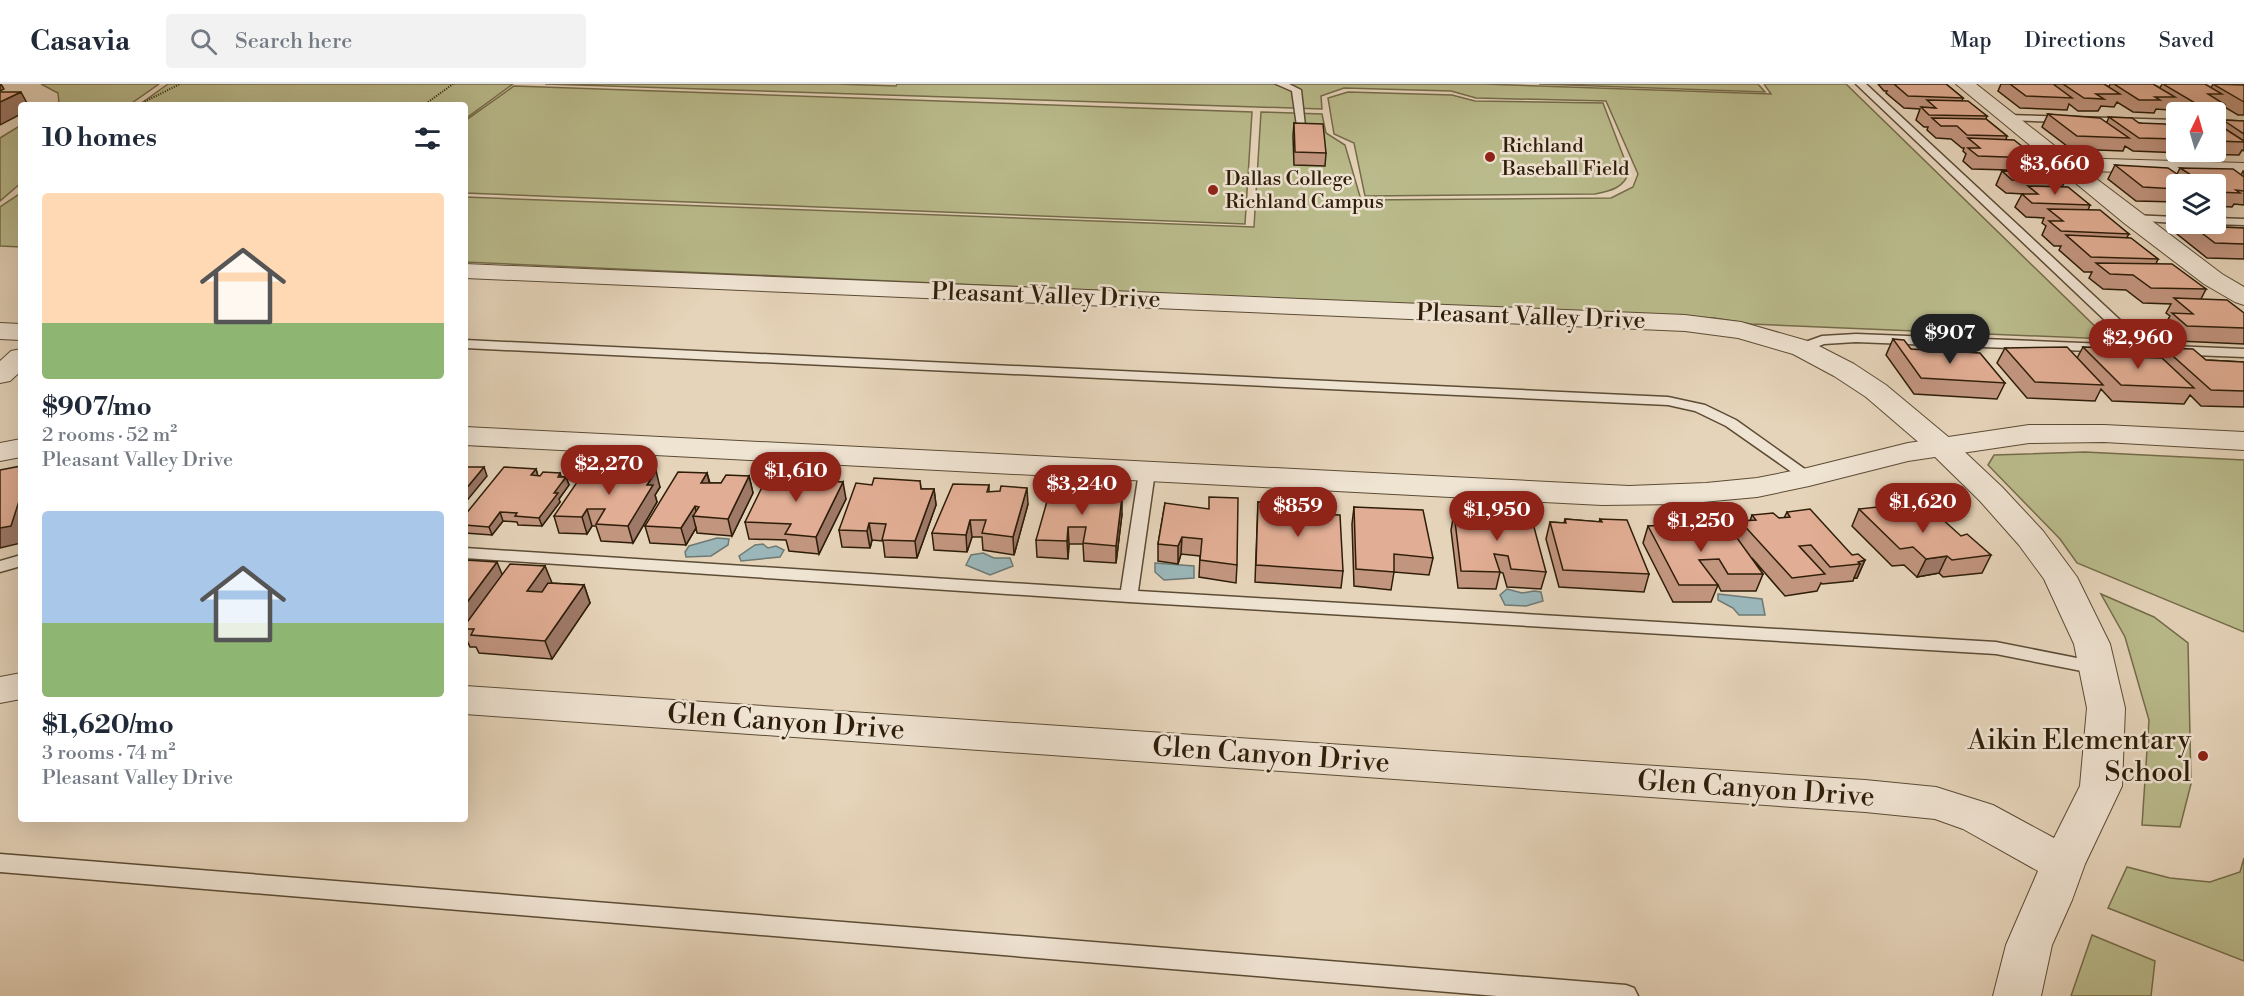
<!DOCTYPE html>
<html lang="en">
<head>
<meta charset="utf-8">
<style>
	:root { --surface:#fff; --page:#f2f2f3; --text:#1f2937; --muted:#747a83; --line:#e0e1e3; --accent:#8f2418 }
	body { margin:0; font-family:"Libre Bodoni",serif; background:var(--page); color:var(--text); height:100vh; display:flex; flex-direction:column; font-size:22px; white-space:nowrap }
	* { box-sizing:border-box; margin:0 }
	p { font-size:20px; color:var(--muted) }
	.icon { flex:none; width:33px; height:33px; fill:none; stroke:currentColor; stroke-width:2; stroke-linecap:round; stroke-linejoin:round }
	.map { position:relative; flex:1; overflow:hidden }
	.panel { position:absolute; left:18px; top:18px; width:450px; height:720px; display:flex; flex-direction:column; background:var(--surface); border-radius:6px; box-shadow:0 6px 24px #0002 }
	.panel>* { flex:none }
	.needle { width:39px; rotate:5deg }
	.controls { position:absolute; left:2166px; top:18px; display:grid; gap:12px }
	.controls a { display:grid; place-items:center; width:60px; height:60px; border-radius:6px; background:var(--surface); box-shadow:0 6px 24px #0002; font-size:30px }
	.price { position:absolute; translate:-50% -51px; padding:0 14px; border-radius:21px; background:var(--accent); color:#fff; font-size:20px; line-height:39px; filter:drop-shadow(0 2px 3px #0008) }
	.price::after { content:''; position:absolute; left:50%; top:36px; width:18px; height:14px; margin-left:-9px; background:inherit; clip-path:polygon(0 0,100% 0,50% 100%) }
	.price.selected { background:#222; color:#fff }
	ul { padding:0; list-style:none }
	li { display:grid; align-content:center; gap:12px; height:318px; padding:0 24px }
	li span { display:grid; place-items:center; height:186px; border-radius:6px; color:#555 }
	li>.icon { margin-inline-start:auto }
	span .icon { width:108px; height:108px; fill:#fffc; stroke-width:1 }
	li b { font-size:26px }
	h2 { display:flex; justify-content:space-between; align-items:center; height:72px; padding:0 24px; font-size:26px }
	header { display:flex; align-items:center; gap:36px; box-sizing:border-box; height:84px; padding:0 30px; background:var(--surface); border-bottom:2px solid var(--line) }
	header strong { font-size:28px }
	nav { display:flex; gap:33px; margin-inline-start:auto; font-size:21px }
	.search { width:420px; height:54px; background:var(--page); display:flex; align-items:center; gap:15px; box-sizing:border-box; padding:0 21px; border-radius:6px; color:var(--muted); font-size:22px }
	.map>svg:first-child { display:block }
	.green { fill:#babb8c; stroke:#746c4a; stroke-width:1.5 }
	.water { fill:#9ab6b9; stroke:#6f7973; stroke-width:1.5 }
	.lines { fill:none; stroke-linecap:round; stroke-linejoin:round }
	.service-casing { stroke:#5c4c35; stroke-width:3 }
	.minor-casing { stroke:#5c4c35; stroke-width:2 }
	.tertiary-casing { stroke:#5c4c35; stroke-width:2 }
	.path { stroke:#2e1e09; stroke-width:2; stroke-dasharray:1 1.5; stroke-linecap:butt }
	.service { fill:#efe3d2; fill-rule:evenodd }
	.minor { fill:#efe3d2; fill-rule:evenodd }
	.tertiary { fill:#efe3d2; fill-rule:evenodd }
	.wall { fill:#c2957f; stroke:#2e1e09; stroke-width:1.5 }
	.shaded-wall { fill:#9e7968; stroke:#2e1e09; stroke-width:1.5 }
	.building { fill:#e1ad94; stroke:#2e1e09; stroke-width:1.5 }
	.poi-dot { fill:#8f2418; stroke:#efe3d2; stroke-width:2 }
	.labels { text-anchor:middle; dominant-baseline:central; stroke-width:5; stroke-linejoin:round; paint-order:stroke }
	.far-poi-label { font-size:20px; fill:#2e1e09; stroke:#efe3d2; text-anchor:start }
	.street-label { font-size:24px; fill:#2e1e09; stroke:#efe3d2 }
	.near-street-label { font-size:28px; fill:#2e1e09; stroke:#efe3d2 }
	.near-poi-label { font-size:28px; fill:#2e1e09; stroke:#efe3d2; text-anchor:end }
</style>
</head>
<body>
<header>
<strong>Casavia</strong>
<div class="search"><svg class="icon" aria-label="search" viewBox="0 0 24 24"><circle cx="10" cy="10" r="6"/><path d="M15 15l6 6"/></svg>Search here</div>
<nav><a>Map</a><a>Directions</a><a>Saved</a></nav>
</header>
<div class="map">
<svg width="2244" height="912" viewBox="0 0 2244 912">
	<rect width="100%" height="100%" fill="#e6d4ba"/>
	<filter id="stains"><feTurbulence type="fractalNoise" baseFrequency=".00333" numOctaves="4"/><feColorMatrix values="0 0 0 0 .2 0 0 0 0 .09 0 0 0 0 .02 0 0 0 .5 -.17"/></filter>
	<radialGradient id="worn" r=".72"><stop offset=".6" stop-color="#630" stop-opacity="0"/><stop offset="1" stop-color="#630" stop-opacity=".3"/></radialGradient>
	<path class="green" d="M41,0H159L129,21H56L59,19L58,9Z
		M168,0H513L465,35V21H139Z
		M545,0H837L896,2L897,0H1484L1771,10L1764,0H1846L2108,255L1751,240L1714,234L465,178V113L1254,143L1261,28L1322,30L1326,49L1345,61L1361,116L1611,114L1633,103L1638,90L1606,17L1476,14L1451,7L1344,4L1321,12L1322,25Z
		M1539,0H1758L1765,8Z
		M514,2L1252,28L1245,140L465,109V37Z
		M1348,8L1452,11L1475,17L1603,19L1629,87C1625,104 1610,107 1595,110L1365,112L1354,59L1334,50L1328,14Z
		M21,41V99L0,117V54Z
		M21,109V163L0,162V123Z
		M2085,368L2244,376V548L2077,479L2060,455L1988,381L1994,371Z
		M2101,510L2154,533L2188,559L2191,700L2180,743L2142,741L2149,636L2125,553Z
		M2244,774V877L2108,824L2127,783L2170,794L2210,798L2240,788Z
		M2092,851L2155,877L2151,912H2071Z"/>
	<path class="water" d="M717,454L729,455L728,461L711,472L686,473L685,468L689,462Z
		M763,460L768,464L776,462L784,466L780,473L741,477L739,472L755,461Z
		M983,469L994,474H1010L1013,482L990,491L966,481L971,471Z
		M1155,479L1194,482V494L1164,496L1155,488Z
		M1507,505L1522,509L1534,507L1541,508L1543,517L1526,522L1505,521L1500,511Z
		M1718,510L1762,515L1765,531H1739L1733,524L1718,516Z"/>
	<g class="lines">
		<defs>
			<path id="service" d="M1276,0H1289L1301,6L1306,51L1298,49L1292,7Z
				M1856,0H1866L2147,261L2244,265V273L1856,258L1824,260L1807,267H1797L1795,264L1797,261L1822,252L1856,250L2131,261Z
				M2007,31L2176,36V42L2004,36L2002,34Z
				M2216,37L2244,38V44L2216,43Z
				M2132,131L2176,133V139L2128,136L2126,134Z
				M2216,134L2244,135V141L2212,140H2216Z
				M465,256L1668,313L1705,321L1736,336L1816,393L1808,398L1803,396L1726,342L1695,327L1668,321L465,264Z
				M1147,383L1155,388L1138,507L1996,558L2097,578L2104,579L2106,584L2104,589L2097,590L1996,570L1129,518L465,474V464L1121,506L1139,388Z
				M21,471V482L0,488V477Z
				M0,770L1626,901L1634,904L1638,912H1497L0,788Z"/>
			<path id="minor" d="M1956,0H1976L2070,74L2244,79V91L2086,87L2222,190L2244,203V221L2235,218L2204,200L2124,139Z
				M2154,0H2244V7L2163,5L2157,4Z
				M465,180L1685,231L1741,238L1811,258L1854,280L1886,301L1952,356L2002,403L2043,447L2077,493L2110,560L2125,624L2122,702L2085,780L2072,816L2052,861L2041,912H1993L2006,861L2038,787L1963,745L1935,735L1865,728L465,630V602L1865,696L1936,703L1993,721L2054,754L2080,702L2087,624L2074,560L2044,495L2019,461L1980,417L1930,368L1866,313L1834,292L1793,270L1738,254L1685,247L465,194Z
				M0,239L21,240V256L0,255Z
				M21,265V287L10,297L0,299V277L11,267Z
				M21,589V615L0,619V593Z"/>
			<path id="tertiary" d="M2029,341H2104L2244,348V366L2104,358L2029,359L1908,377L1809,402L1757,413L1681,420L1602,421L465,361V343L1629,402L1706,399L1757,394L1807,384L1908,359Z
				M21,355V373L0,377V359Z"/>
		</defs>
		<use href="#service" class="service-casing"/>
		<use href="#minor" class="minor-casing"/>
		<use href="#tertiary" class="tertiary-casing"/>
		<path class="path" d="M138,21L180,0
			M424,21L453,0
			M21,112V120"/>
		<use href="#service" class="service"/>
		<use href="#minor" class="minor"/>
		<use href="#tertiary" class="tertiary"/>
	</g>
	<path class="wall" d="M1878,0H1946L1963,14L1962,17L1987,32L1986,35L2007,52L2006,55L2037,74L2035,78L2065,97L2062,103L2090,121L2088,126L2129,150L2127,153L2158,175L2156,180L2206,205L2201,215L2244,229V260L2178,257L2163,244L2170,232L2166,229L2171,220L2143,219L2126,206L2103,205L2089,194L2092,188H2084L2059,166L2061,162H2054L2042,151L2046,142L2042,139L2044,134L2026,133L2015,123L2022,110H2024L2006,109L1996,101L2002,87H2009V86L1972,85L1963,77L1966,70L1963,67L1964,64H1962L1951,55L1936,54L1927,46L1928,43H1924L1916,36L1920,25L1904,24L1886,9L1887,7H1884Z
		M2001,0H2053L2055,1L2056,0H2104L2109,3L2110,0H2153L2160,4L2162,0H2205L2211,4L2213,0L2244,1V31H2238L2223,22L2218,32H2216V28H2184L2172,21L2169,26L2156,25L2154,29L2133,28L2117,18L2114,23L2101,22L2098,27H2078L2069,20L2067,26L2020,24L1998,7Z
		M2048,30L2107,38L2109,33L2172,45L2174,40H2176V68H2182V69L2133,67L2125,62L2123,67L2071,65L2042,43Z
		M2223,36L2244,37V67L2242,66L2239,71L2192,70L2189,68H2216V39L2220,42Z
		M1294,39L1326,69L1325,82L1294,81L1293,52Z
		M2115,81L2177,90L2180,84L2241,91L2243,87H2244V121L2234,120L2232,123L2216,122V100H2176V118L2136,117L2108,95Z
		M2176,138V140H2215L2220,143L2244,144V175L2207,174L2172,146Z
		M1893,255L1911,265L2005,299L1997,315L1914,310L1886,271Z
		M2083,263L2123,273L2159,274L2164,264L2206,276L2244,278V323L2201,322L2190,311L2184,320L2112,317L2101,305L2095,317L2027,314L1997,279L2005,264L2077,274Z
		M536,385L538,392L566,393L569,401L559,415L560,418L542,442L518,441L517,438L503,437L492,451L465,449V431Z
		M707,389L710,399H721L749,392L753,409L732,452L697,449L696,444L686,461L650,459L645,442Z
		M608,393L660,403L655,411L657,418L633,459L601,457L596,442H592L587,450L559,449L554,432Z
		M832,397L846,415L819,470L789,467L786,456L749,455L745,438Z
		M920,397L921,405H934L936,421L917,474L885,473L883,457L872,456L870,464L842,463L839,446L872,401Z
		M989,401V408L1028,420L1014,471L983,466L982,453H972L967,468L934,466L932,449Z
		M1108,407V412L1122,430L1116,479L1084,477L1083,460H1069L1068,475L1037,473L1036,456L1066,410Z
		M1258,418L1304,430L1343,487L1341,504L1255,498Z
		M1165,419L1237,481L1236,499L1199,493L1200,472L1181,470L1178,480L1158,477V460Z
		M1354,423L1433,474L1429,491L1394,488L1391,506L1354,502L1352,440Z
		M1859,425L1921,436L1961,452L1991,471L1982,489L1943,493L1939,489L1917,493L1904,481L1892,482L1852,442Z
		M1787,428L1852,471L1865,476L1857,494H1854L1853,497L1822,500L1821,499L1817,507L1785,512L1752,474L1763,490L1756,507H1721L1718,501L1711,518H1673L1643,459L1648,442L1735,451L1740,437H1750L1752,431L1779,434H1784Z
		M1454,429L1546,488L1541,505L1507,503L1503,489L1500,488L1496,505L1458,504L1451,446Z
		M1565,435L1599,438L1600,435L1649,490L1644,508L1559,503L1546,455L1550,438L1564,439Z
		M465,476L502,491L545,482L551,499L584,501L590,519L552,575L479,569L476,563H470L465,552Z"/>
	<path class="shaded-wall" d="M0,0H1L4,5L0,7Z
		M21,8L28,21H21V30L0,41V18Z
		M484,383L487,392L465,419V406Z
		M536,385L538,393L531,391Z
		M656,387L660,403L655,411L657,418L633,459L628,442L647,401Z
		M560,389L563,397L566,393L569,401L559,415L560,418L542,442L539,434L554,409L558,393Z
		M707,389L711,406L701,399Z
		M749,392L753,409L732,452L728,435Z
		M843,398L846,415L819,470L816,453Z
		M1027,404L1028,420L1014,471L1013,453Z
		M934,405L936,421L917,474L915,457Z
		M21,411V459L0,464V444Z
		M1122,413V430L1116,479V462Z
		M695,422L697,432H693L696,444L686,461L681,444Z
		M587,425L592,442L587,450L582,433Z
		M500,428L503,437L492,451L489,443Z
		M970,436L972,453L967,468L966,451Z
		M869,439L872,456L870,464L867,447Z
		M1068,443L1069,460L1068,475L1067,457Z
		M1182,453L1181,470L1178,480V462Z
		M1947,472L1939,489L1917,493L1926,475Z
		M1865,476L1857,494H1854L1860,480L1858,478Z
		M497,478L504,495L465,545V521Z
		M545,482L552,499L534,524L527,507Z
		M584,501L590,519L552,575L545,557Z"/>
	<path class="building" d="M1894,0H1946L1963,14L1908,12Z
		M2010,0H2053L2072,14L2026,12Z
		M2063,0H2104L2120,10H2096L2104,15L2084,14Z
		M2114,0H2153L2175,13H2155L2160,16H2139Z
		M2163,0H2205L2222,10H2208L2224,20L2195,19Z
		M2213,0L2244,1V18Z
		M0,8H21L0,18Z
		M1927,16L1968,17L1987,32L1929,31L1921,23L1936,24Z
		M2048,30L2100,34L2129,54L2077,52Z
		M2109,33L2132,34L2139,39L2165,40L2176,48V55L2139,54Z
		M1932,34L1986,35L2007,52L1967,51L1957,42H1941Z
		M2223,36L2244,37V50Z
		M1294,39L1323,40L1326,69L1295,68Z
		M2216,39L2244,57V58L2216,57Z
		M1968,54L2014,56L2037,74L1978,72L1968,64H1980Z
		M2013,78H2041L2065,97L2012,96L2002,87L2026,88Z
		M2115,81L2168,84L2192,100H2176V105L2143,103Z
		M2180,84L2233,85L2244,93V107L2236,106L2240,109L2216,108V100H2205Z
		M2028,102L2068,103L2090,121L2032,119L2022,110H2038Z
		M2048,125L2100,126L2129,150L2061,147L2049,137H2063Z
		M2190,140H2215L2220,143L2244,144V160L2215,159Z
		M2066,151L2131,154L2158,175L2091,173Z
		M2096,179L2172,180L2206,205L2151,204L2133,191L2110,190Z
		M2174,214L2227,216L2244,229V244L2187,242L2172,229L2193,230Z
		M1893,255L1904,256L1911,265L1980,269L2005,299L1921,294Z
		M2067,263L2103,301L2035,298L2005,264Z
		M2083,263L2114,264L2123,273L2162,274L2194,304L2121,301Z
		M2164,264L2193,265L2206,276L2243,278H2244V307L2211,306Z
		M21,382V411L11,442L0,444V386Z
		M465,383H484L465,406Z
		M504,383L536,385L531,391L540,392L543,388L560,389L558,393H566L554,409H558L539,434L515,432L517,429L500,428L489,443L465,441V431Z
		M625,385L656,387L647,401H653L628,442L596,440L605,425H587L582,433L554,432L584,388L607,389L605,393L619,394Z
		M678,388L707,389L701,399H721L726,391L749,392L728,435L693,432L699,423L695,422L681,444L645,442Z
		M787,389L831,392L828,397L843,398L816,453L785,450L791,440L745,438L767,393L787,394Z
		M874,394L920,397L921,405H934L915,457L882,456L886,440L869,439L867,447L839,446L856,399L872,401Z
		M953,400L989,401L987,408L1000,407L1001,402L1027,404L1013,453L982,449L986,436H970L966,451L932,449Z
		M1069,405L1108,407L1106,412L1122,413L1116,462L1083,459L1086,443H1068L1067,457L1036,456L1050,407L1066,410Z
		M1209,413L1238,414L1237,481L1200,476L1202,455L1182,453L1178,462L1158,460L1165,419L1209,425Z
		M1258,418L1302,421L1304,430L1340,431L1343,487L1256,481Z
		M1905,420L1921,436L1941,434L1961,452L1967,450L1991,471L1952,476L1947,472L1926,475L1913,463L1900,465L1859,425Z
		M1354,423L1423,426L1433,474L1394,470V488L1356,485Z
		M1810,425L1852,471L1858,470L1865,476L1858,478L1860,480L1830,483L1811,461L1799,462L1825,490L1792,494L1740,437L1756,436L1752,431L1773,429L1779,434L1790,433L1787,428Z
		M1454,429L1531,432L1546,488L1511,485L1508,472L1494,470L1500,488L1461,487Z
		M1565,435L1602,438L1600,435L1627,436L1649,490L1563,486L1550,438L1566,439Z
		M1685,440L1689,446L1713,445L1716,449L1732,447L1763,490H1728L1719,475L1699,476L1718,501H1679L1648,442Z
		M465,476L497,478L465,521Z
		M510,480L545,482L527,507L542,508L548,499L584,501L545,557L471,551L474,545H465V541Z"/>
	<g class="poi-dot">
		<circle cx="1490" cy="73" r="6"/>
		<circle cx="1213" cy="106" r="6"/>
		<circle cx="2203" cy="672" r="6"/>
	</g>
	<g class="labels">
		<g class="far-poi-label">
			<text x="1502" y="62">Richland<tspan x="1502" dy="23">Baseball Field</tspan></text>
			<text x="1225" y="95">Dallas College<tspan x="1225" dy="23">Richland Campus</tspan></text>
		</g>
		<g class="street-label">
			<text transform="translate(1046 212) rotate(2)">Pleasant Valley Drive</text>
			<text transform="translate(1531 233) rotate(2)">Pleasant Valley Drive</text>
		</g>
		<g class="near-street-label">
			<text transform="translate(786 638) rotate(4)">Glen Canyon Drive</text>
			<text transform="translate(1271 671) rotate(4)">Glen Canyon Drive</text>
			<text transform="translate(1756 705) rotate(4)">Glen Canyon Drive</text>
		</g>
		<g class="near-poi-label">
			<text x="2191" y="656">Aikin Elementary<tspan x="2191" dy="32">School</tspan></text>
		</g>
	</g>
	<rect width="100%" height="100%" filter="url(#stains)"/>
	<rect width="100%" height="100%" fill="url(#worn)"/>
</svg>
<div class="controls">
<a><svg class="needle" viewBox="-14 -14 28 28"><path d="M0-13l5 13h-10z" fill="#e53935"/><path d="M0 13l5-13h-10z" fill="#747a83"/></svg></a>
<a><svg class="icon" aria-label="layers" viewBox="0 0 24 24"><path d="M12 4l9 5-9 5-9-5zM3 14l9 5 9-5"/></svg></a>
</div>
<b class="price" style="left:2055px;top:112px">$3,660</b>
<b class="price selected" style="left:1950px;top:281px">$907</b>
<b class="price" style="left:2138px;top:286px">$2,960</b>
<b class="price" style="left:609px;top:412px">$2,270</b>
<b class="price" style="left:796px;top:419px">$1,610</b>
<b class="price" style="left:1082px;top:432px">$3,240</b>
<b class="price" style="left:1923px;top:450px">$1,620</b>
<b class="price" style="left:1298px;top:454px">$859</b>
<b class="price" style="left:1497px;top:458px">$1,950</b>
<b class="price" style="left:1701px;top:469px">$1,250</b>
<section class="panel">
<h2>10 homes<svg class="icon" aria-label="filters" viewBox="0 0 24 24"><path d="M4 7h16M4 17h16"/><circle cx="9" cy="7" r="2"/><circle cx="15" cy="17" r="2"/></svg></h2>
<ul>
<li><span style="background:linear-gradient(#ffd9b3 70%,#8fb573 0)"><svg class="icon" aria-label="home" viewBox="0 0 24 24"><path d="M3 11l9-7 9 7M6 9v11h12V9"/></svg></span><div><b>$907/mo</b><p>2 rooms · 52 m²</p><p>Pleasant Valley Drive</p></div></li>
<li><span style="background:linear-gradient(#a9c7e8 60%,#8fb573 0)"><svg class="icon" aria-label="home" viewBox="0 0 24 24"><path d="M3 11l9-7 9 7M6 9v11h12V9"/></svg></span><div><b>$1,620/mo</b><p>3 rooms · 74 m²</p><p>Pleasant Valley Drive</p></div></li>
</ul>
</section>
</div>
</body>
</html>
